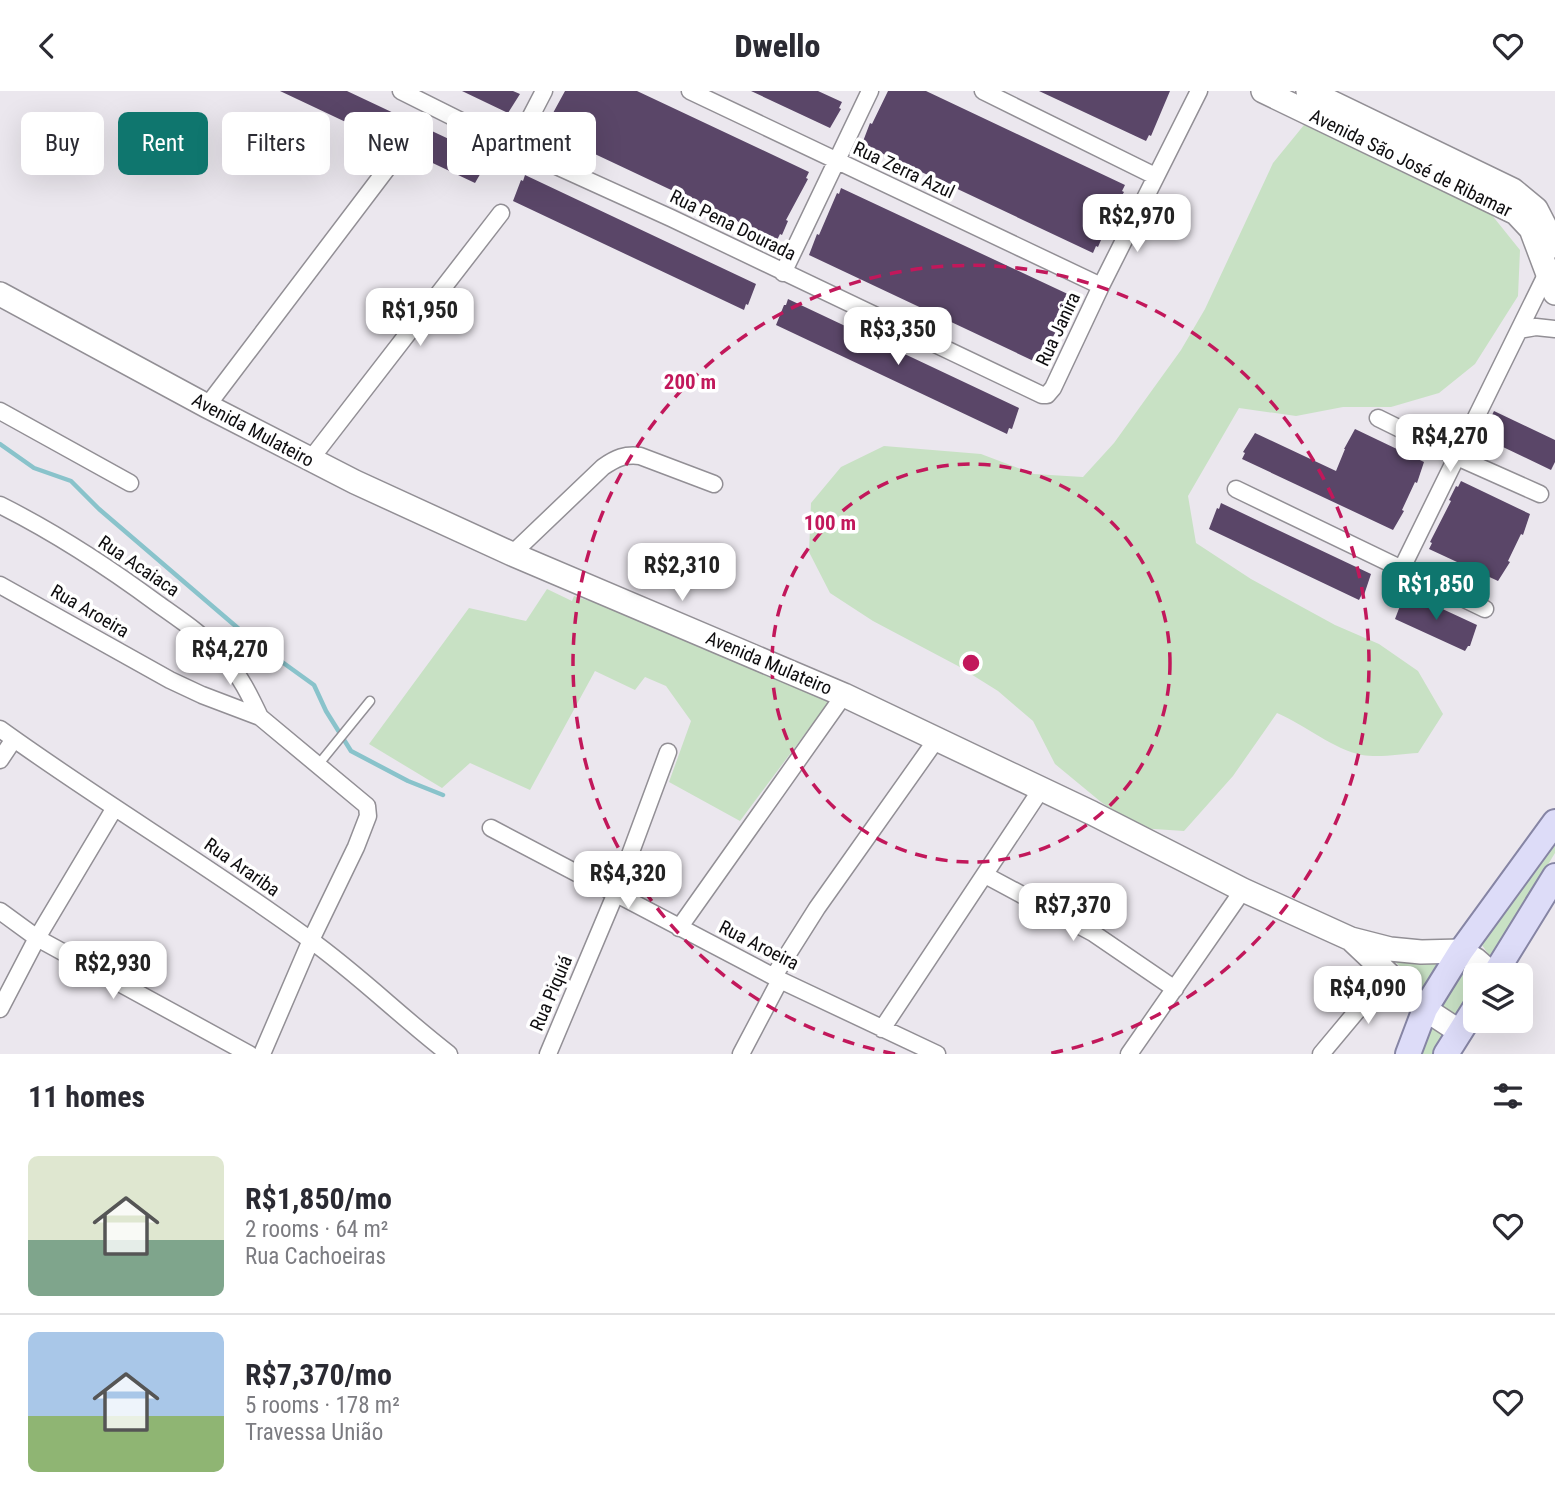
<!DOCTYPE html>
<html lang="en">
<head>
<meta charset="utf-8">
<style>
	:root { --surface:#fff; --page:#f2f2f3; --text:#2b2b33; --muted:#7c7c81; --line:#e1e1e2; --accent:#0f766e }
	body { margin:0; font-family:"Roboto Condensed",sans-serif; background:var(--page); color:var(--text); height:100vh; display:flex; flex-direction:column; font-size:26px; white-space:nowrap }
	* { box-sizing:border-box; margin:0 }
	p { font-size:23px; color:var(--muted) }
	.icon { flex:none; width:38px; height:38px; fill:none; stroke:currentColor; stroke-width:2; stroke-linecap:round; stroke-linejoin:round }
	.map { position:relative; height:963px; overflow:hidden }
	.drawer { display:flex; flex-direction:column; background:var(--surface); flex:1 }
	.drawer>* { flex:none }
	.hud { position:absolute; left:21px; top:21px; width:700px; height:63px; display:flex; gap:14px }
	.buttons { position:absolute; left:1463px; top:872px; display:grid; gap:14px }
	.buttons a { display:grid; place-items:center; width:70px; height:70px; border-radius:10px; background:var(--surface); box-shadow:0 7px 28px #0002; font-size:35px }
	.price { position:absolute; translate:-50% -60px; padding:0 16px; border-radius:14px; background:#fff; color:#222; font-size:23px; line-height:46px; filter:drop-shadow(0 2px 4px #0008) }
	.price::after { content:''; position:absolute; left:50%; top:42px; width:21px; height:16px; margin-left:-10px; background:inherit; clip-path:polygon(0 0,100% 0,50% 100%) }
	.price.active { background:var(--accent); color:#fff }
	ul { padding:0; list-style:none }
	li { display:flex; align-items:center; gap:21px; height:175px; padding:0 28px }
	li+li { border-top:2px solid var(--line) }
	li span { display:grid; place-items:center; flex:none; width:196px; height:140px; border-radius:10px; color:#555 }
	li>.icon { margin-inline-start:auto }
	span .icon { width:84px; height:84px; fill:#fffc; stroke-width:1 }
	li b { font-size:30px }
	h2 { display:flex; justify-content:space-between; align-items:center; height:84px; padding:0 28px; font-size:30px }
	.chip { padding:0 24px; border-radius:10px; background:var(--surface); box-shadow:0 7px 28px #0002; font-size:24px; line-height:63px }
	.chip.active { background:var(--accent); color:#fff }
	header { display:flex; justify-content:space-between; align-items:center; height:91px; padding:0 28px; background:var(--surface); font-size:32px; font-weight:800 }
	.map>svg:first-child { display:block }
	.green { fill:#c8e1c4 }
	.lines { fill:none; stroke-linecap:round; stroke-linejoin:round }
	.stream { stroke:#89c3cb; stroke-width:4.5 }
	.building { fill:#5a4668 }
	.lane-casing { stroke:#928f95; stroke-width:11 }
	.street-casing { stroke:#928f95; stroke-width:19 }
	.secondary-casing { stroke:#928f95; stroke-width:26 }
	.primary-casing { stroke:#8685a4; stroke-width:28 }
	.lane { stroke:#fff; stroke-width:8 }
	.street { stroke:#fff; stroke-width:16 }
	.secondary { stroke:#fff; stroke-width:23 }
	.primary { stroke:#dddcf8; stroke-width:24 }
	.ring { fill:none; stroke:#c2185b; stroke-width:3.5; stroke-dasharray:12 9 }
	.labels { text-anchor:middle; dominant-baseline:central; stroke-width:7; stroke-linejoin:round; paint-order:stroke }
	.street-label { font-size:19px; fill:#0e0d0f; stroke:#fff }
	.centre { fill:#c2185b; stroke:#fff; stroke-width:3.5 }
	.ring-label { font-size:21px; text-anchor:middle; font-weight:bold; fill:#c2185b; stroke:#fff; stroke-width:7; stroke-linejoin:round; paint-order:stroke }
</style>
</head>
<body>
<header><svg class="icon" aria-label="back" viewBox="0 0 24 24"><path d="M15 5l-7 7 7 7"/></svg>Dwello<svg class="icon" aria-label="heart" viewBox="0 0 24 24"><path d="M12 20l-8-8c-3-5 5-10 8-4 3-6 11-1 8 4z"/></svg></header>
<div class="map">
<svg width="1555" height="963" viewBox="0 0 1555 963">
	<rect width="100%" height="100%" fill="#ebe7ee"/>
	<path class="green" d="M1304,34L1363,60L1404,82L1491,123L1520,159L1518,205L1475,273L1439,302L1391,316H1343L1296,325L1239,317L1188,405L1196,452L1251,488L1335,534L1379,553L1418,580L1443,623L1418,662C1401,663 1379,667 1362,664C1335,659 1303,633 1277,622L1233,685L1184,740L1139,737L1101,711L1055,673L1033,630L998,600L958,575L873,530L830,502L809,461L811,412L841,376L884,355L981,363L1034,383L1083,386L1114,352L1181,259L1205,218L1273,72Z
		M547,498L572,510L574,505L599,513L604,507L831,608L740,730L669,691L691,630L666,595L645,586L635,599L595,580L530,699L470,672L442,697L369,653L469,517L526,530Z
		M1555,743V762L1491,867L1482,854L1475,852Z
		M1391,867L1446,870L1422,907L1403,878Z
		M1467,873L1478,884H1475V894L1454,928L1437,918Z
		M1430,927L1450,941L1435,963H1414Z"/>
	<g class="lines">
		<path class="stream" d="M0,353L34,377L71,390L99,418L253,550L314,594L326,620L351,660L408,690L443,704"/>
	</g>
	<path class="building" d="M280,0H347L487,66L485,72L486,73L475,92Z
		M462,0H513L520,3L508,22Z
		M565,0H637L809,81L806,87L808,88L786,129L788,130L782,144L780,143L777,149L546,40L549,34L547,33Z
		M751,0H818L842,11L839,17L841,18L830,37Z
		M888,0H926L1125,94L1122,100L1124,101L1102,141L1104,142L1098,156L1096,155L1093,162L862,53L870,32L872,33Z
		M1039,0H1170L1151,45L1149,44L1146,50Z
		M525,84L756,193L748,214L746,213L744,219L513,110L521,89L523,90Z
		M841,97L1072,205L1069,212L1071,213L1049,253L1051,254L1045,268L1043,267L1040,273L809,164L817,143L819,144L837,102L839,103Z
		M788,208L1019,317L1012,338L1009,337L1007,343L776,234L784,214H786Z
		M1494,320L1555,349V371L1551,379L1482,346L1489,325L1491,326Z
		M1355,338L1424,371L1417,392L1415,391L1402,419L1404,420L1393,439L1242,368L1245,362L1243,361L1255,342L1336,380L1345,358H1344Z
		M1461,390L1530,423L1523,444L1521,443L1508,470L1510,471L1498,490L1429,458L1432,452L1430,451L1451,410L1449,409L1456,395L1458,396Z
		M1221,412L1371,483L1364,504L1362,503L1359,509L1209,438L1217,417L1219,418Z
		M1408,502L1477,534L1470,555H1468L1465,560L1395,528L1403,507L1405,508Z"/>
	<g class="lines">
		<defs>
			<path id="lane" d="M318,674L370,610"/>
			<path id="street" d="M401,0L499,49L671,127L1042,304H1047L1053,297L1101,195L1199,0
				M690,0L1101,195
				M983,0L1155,85
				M515,56L544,0
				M783,182L870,0
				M1519,239L1536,236L1555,238
				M207,315L389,75
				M0,320L130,392
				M1378,327L1457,366L1540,403
				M310,369L501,122
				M1236,398L1485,518
				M0,414C56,442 108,476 158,513C182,530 205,545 224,567C240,584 250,605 260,626
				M512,463L603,376C616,367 625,363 640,365L714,393
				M1402,477L1548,180
				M0,494L170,589L202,604L260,626L367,715L368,725L356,756L311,849L262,963
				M0,638C101,711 208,774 309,848C358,883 401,926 449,963
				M0,669L14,648
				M491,737L780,889L937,963
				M985,784L1093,842L1175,898
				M0,820L37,847L249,963
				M679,837L844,604
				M774,885L817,817L936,649
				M0,918L37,847L114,718
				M882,938L1042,697
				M548,963L615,804L668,661
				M741,963L780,889
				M1129,963L1243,799
				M1321,963L1387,884"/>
			<path id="secondary" d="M1263,0L1516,122L1531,138L1555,202
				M1308,0L1513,99L1536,118L1555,155
				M0,203L207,315L355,391L512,463L844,604L1092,722L1243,799L1351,848L1390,858L1421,861L1461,860L1476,869L1493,884
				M1353,850L1425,918L1460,941"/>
			<path id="primary" d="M1494,884L1555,785
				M1408,963L1425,918L1461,860L1555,731
				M1446,963L1475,917"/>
		</defs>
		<use href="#lane" class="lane-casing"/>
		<use href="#street" class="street-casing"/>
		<use href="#secondary" class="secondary-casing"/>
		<use href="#primary" class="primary-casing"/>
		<use href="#lane" class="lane"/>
		<use href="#street" class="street"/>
		<use href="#secondary" class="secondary"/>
		<use href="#primary" class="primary"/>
	</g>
	<g class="ring">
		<circle cx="971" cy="572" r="199"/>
		<path d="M895 963A398 398 0 1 1 1047 963"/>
	</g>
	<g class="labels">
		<g class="street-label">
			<text transform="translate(1411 72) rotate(26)">Avenida São José de Ribamar</text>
			<text transform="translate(904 79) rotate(25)">Rua Zerra Azul</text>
			<text transform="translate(733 134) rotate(26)">Rua Pena Dourada</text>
			<text transform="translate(1058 238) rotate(-65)">Rua Janira</text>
			<text transform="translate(253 339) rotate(28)">Avenida Mulateiro</text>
			<text transform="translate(139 475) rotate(34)">Rua Acaiaca</text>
			<text transform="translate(90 520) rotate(30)">Rua Aroeira</text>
			<text transform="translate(769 572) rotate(23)">Avenida Mulateiro</text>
			<text transform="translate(242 776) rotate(35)">Rua Arariba</text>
			<text transform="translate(759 854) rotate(27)">Rua Aroeira</text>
			<text transform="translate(551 902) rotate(-67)">Rua Piquiá</text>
		</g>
	</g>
	<circle cx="971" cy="572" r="10" class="centre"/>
	<g class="ring-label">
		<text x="690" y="298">200 m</text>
		<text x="830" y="439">100 m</text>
	</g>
</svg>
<div class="buttons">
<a><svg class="icon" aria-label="layers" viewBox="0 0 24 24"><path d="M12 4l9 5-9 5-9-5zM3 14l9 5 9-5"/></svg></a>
</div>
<b class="price" style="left:1137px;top:163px">R$2,970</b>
<b class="price" style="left:420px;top:257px">R$1,950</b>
<b class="price" style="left:898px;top:276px">R$3,350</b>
<b class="price" style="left:1450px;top:383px">R$4,270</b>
<b class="price" style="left:682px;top:512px">R$2,310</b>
<b class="price active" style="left:1436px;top:531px">R$1,850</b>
<b class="price" style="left:230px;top:596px">R$4,270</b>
<b class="price" style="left:628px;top:820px">R$4,320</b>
<b class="price" style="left:1073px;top:852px">R$7,370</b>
<b class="price" style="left:113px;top:910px">R$2,930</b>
<b class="price" style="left:1368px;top:935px">R$4,090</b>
<div class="hud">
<a class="chip">Buy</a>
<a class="chip active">Rent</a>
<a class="chip">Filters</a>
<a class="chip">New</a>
<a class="chip">Apartment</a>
</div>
</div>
<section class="drawer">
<h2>11 homes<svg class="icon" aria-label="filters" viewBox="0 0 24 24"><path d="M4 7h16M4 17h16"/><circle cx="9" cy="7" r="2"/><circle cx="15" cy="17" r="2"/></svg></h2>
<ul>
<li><span style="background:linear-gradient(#dfe7d0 60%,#7fa58c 0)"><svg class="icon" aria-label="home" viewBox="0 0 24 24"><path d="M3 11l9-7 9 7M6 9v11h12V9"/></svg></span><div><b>R$1,850/mo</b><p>2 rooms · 64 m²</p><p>Rua Cachoeiras</p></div><svg class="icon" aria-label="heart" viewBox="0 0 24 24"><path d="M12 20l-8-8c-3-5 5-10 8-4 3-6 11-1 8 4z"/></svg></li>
<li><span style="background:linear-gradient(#a9c7e8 60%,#8fb573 0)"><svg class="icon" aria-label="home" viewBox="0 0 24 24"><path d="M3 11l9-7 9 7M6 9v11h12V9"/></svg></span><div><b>R$7,370/mo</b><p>5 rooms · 178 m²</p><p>Travessa União</p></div><svg class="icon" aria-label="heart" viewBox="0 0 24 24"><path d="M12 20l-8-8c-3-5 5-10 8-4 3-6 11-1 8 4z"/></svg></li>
</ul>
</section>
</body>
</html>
